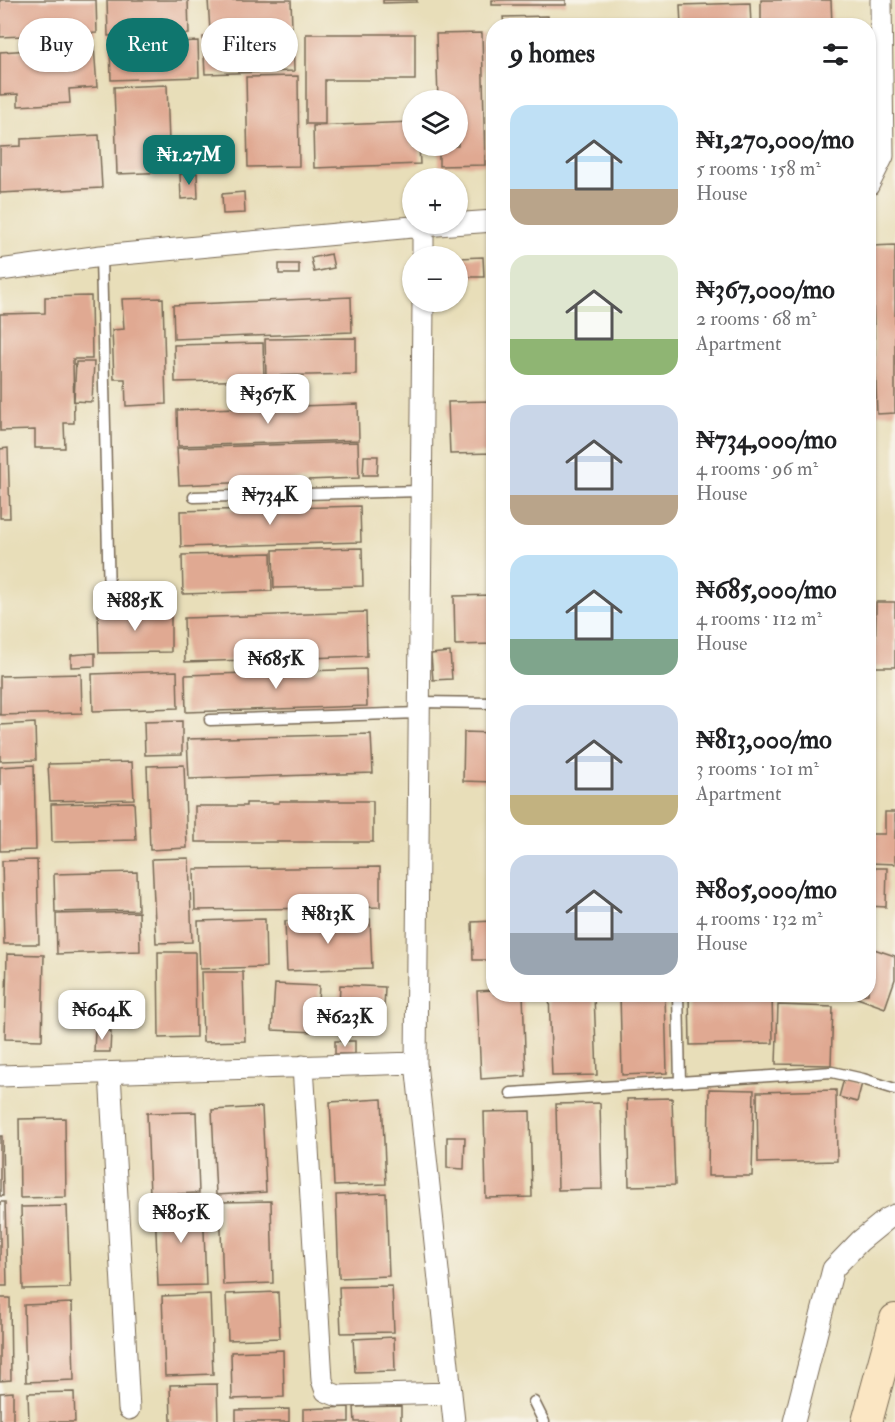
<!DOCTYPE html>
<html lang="en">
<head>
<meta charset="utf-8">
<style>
	:root { --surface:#fff; --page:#f6f6f6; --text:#202124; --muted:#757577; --accent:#0f766e }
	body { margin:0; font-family:"IM FELL Double Pica",serif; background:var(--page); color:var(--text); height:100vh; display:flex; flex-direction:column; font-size:22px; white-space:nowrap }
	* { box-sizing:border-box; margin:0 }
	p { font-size:20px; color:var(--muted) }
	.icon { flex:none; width:33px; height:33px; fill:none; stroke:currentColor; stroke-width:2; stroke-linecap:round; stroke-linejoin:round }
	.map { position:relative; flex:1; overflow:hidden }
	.side { position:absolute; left:486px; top:18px; width:390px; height:984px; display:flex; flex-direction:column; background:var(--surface); border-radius:24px; box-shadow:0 2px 4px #0004 }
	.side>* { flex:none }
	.hud { position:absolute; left:18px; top:18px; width:378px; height:54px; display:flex; gap:12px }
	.buttons { position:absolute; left:402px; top:90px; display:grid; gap:12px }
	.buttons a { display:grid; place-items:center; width:66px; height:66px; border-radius:50%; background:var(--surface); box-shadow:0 2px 4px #0004; font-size:30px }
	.price { position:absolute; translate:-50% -51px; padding:0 14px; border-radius:12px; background:#fff; color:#222; font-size:20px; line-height:39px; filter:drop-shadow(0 2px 3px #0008) }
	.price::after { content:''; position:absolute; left:50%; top:36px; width:18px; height:14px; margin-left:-9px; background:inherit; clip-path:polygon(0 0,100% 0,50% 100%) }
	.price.on { background:var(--accent); color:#fff }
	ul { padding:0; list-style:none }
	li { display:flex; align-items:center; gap:18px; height:150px; padding:0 24px }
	li span { display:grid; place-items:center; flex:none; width:168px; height:120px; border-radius:18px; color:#555 }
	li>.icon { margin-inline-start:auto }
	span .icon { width:72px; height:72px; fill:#fffc; stroke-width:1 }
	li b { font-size:26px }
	h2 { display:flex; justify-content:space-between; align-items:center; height:72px; padding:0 24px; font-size:26px }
	.tag { padding:0 21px; border-radius:27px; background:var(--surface); box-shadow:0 2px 4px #0004; font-size:21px; line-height:54px }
	.tag.on { background:var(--accent); color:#fff }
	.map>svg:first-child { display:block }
	.building { fill:#e0a992 }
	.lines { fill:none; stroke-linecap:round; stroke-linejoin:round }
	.lane-casing { stroke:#786954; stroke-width:13 }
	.street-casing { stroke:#786954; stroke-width:23 }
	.secondary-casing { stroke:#786954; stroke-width:32 }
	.lane { stroke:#fff; stroke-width:10 }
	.street { stroke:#fff; stroke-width:21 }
	.secondary { stroke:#fbe6c3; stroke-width:30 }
</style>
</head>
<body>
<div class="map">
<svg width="895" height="1422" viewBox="0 0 895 1422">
	<rect width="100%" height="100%" fill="#f7f3e8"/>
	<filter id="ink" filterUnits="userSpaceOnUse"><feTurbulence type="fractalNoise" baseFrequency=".0167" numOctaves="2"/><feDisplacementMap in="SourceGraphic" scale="12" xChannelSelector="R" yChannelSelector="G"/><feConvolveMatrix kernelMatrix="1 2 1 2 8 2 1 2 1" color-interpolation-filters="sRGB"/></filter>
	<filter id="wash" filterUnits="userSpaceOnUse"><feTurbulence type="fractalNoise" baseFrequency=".008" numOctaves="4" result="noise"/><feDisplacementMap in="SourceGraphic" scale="24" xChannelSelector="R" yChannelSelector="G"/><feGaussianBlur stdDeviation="1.35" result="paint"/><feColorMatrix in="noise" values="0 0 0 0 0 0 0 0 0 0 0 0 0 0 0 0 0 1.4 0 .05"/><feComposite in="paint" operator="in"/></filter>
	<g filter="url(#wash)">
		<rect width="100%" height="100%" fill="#e8deb9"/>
		<g id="blocks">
			<path class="building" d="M0,0H96L97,33L0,37Z
				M107,0H188L189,34L108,36Z
				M208,0H291L292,27L210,31Z
				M383,0H417V2L383,3Z
				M492,0H566V5H492Z
				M761,0H831L832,26H761Z
				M750,3L751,26H681L680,5Z
				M548,16L549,26H504L503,17Z
				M482,33L485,165L439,166V146H458V100H438L436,34Z
				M293,34L294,71L205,74L203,37Z
				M306,34H415V80H325V124H306Z
				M198,41L199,77L111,80L110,45Z
				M94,46L97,87L69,89L70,103L18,106V94L0,95V52Z
				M298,76L299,166L248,167L246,77Z
				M167,85L170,172L117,174L114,87Z
				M412,122V146H419L420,164L314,168L313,126Z
				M99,135L102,188L0,193V147L21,146V139Z
				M197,173L198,198L181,199L180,174Z
				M244,192L245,213L223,214L222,194Z
				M895,245V413L877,414L871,246Z
				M331,254L334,268L314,272L311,258Z
				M483,257L484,277H458V258Z
				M279,264H299V274H279Z
				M91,296L92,359H73L74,423H64L65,448H35V430L0,431V314L45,313V297Z
				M351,297L352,332L174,339L173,305Z
				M163,298L166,404L126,406L125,379H114L112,330L124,329L122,299Z
				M356,338V374L266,376L265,339Z
				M263,343L264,380L175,382L174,345Z
				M76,362H94L92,402L74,401Z
				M494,401V453L450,454L448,402Z
				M358,404L359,440L178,446L177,410Z
				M358,442L359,478L179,485L177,448Z
				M8,448L10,518H0V449Z
				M364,456H378L377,475H363Z
				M360,506L361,542L181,547L180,511Z
				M362,548L363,586L274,588L273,550Z
				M271,553L272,591L183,594L182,555Z
				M494,595V644L455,645L454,596Z
				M876,602H895V667H875Z
				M171,611V652L99,653L98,612Z
				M366,612L367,656L185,662L184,618Z
				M450,652L452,679L433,680L431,654Z
				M95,653V666L71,667V655Z
				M366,669L367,706L186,712L185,675Z
				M177,671L178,708L93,711L92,674Z
				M81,674L82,713L0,715V676Z
				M182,721V754L145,755L144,722Z
				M35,723L36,760L0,761V725Z
				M464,732L494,733V782L463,781Z
				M371,734L373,773L189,779L187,739Z
				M132,762L134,799L50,801L48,764Z
				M34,765L36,850L0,851V767Z
				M184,765L187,848L150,850L147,766Z
				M279,801H373V842H195V806H246V803H279Z
				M134,802L136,840L52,842L51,804Z
				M885,812H895V864L869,863L870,834H885Z
				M189,858L192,942L156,943L152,859Z
				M37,860L39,944H4L2,861Z
				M380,867V907L195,910L194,869Z
				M868,868H887L886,907L868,906Z
				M137,872L138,910L55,912L54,874Z
				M139,912L140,951L57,954L56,914Z
				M265,919L266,967L200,969L198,921Z
				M370,919L372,968L287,971L285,921Z
				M494,921V960H473L472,922Z
				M868,947L895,956V979L885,1008L849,995L868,994Z
				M158,952H195L196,1037L159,1038Z
				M7,954L44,955L42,1040L5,1039Z
				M201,972H243L245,1041L203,1042Z
				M275,984L319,986L316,1032L272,1030Z
				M340,985L385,987L383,1032L338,1031Z
				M494,990V994H523L526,1076L481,1079L477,991Z
				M549,994H594L597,1075L552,1076Z
				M620,994H665L667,1073L622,1075Z
				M689,994H772L773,1043L690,1045Z
				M778,1005L833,1007L831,1065L776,1064Z
				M95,1030L111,1031L110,1052H94Z
				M335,1041H355V1054H335Z
				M844,1079L862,1083L857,1102L839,1097Z
				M709,1089L754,1090L752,1176H708Z
				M836,1090L837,1161L758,1163L757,1092Z
				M672,1098L675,1185L629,1186L627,1099Z
				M382,1099L386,1184L334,1186L330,1102Z
				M600,1103L602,1189L558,1190L556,1104Z
				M262,1107L266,1192L216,1195L212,1110Z
				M530,1111L532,1197L486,1198L484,1112Z
				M196,1112L199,1193L150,1195L147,1113Z
				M65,1118L66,1197L20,1198L19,1119Z
				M0,1136H2L3,1196H0Z
				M447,1137H465L464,1169L447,1168Z
				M386,1193L389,1276L339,1278L336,1195Z
				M271,1201L273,1283L223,1285L220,1202Z
				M0,1202H5L7,1286H0Z
				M203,1203L206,1285L158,1286L155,1204Z
				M67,1206L70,1288L23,1289L21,1207Z
				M392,1286L394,1332L341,1333L339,1287Z
				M278,1292L280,1338L228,1340L226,1294Z
				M210,1294L213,1374L165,1376L162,1296Z
				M0,1298H10L11,1380L0,1381Z
				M72,1303L74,1380L26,1382L24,1305Z
				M394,1337L395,1371L355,1372L353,1339Z
				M283,1350L284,1397L232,1399L231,1352Z
				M217,1384L218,1422H171L170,1385Z
				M13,1392V1422H0V1393Z
				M74,1392L75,1422H29L28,1393Z
				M401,1406V1422H355L354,1407Z
				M349,1407V1422H303V1409Z
				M289,1409V1422H236V1410Z"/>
		</g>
	</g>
	<g filter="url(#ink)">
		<use href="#blocks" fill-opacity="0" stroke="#786954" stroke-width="1.5"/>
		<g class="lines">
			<defs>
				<path id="lane" d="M101,256L109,598
					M194,497L421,491
					M419,702L494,703
					M210,720L419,713
					M678,994L680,1082
					M511,1093L832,1072L863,1079L895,1089
					M534,1402L544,1422"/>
				<path id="street" d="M868,186L883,156L881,0
					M423,256V226
					M0,270L101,256L423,226L494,221
					M423,302L416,1063L454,1422
					M303,1066L322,1380L326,1391L338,1396L451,1393
					M110,1073L129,1409
					M0,1076L416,1063
					M794,1422L833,1269L860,1241L887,1219L895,1215"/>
				<path id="secondary" d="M867,1422L895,1319"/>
			</defs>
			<use href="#lane" class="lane-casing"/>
			<use href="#street" class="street-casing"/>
			<use href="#secondary" class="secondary-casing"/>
			<use href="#lane" class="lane"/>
			<use href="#street" class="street"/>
			<use href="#secondary" class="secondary"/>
		</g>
	</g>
</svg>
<div class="buttons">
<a><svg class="icon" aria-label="layers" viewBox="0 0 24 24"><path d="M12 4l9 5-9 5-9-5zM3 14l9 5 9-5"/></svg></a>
<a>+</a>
<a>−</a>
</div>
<b class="price on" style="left:189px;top:186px">₦1.27M</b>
<b class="price" style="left:268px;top:425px">₦367K</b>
<b class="price" style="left:270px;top:526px">₦734K</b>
<b class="price" style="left:135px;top:632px">₦885K</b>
<b class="price" style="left:276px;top:690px">₦685K</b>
<b class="price" style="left:328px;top:945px">₦813K</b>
<b class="price" style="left:102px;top:1041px">₦604K</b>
<b class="price" style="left:345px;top:1048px">₦623K</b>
<b class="price" style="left:181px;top:1244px">₦805K</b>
<div class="hud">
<a class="tag">Buy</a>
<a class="tag on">Rent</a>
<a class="tag">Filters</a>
</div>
<section class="side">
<h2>9 homes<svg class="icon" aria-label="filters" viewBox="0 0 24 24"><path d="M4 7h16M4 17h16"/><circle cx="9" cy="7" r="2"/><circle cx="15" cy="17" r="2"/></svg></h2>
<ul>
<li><span style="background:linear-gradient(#bfe0f5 70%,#b9a48a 0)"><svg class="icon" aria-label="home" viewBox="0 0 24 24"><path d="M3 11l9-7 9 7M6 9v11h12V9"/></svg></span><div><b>₦1,270,000/mo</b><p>5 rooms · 158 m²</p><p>House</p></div></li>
<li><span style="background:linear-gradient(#dfe7d0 70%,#8fb573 0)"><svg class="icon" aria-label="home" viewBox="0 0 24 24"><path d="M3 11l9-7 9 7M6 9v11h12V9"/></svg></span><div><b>₦367,000/mo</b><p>2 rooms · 68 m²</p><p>Apartment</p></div></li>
<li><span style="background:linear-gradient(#c9d6e8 75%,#b9a48a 0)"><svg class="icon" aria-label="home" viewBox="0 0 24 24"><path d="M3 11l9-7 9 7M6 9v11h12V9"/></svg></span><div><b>₦734,000/mo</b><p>4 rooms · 96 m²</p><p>House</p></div></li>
<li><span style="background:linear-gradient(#bfe0f5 70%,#7fa58c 0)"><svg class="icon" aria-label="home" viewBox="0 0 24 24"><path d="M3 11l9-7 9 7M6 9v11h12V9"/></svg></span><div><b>₦685,000/mo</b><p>4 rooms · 112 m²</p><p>House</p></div></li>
<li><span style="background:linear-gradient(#c9d6e8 75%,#c2b280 0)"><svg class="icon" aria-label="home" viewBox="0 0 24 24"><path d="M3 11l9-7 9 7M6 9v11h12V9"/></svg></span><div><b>₦813,000/mo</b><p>3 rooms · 101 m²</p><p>Apartment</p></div></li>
<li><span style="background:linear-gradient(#c9d6e8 65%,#9aa5b1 0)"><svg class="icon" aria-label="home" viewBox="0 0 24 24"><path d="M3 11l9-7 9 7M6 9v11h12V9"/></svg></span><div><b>₦805,000/mo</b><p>4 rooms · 132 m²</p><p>House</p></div></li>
</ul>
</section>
</div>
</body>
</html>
